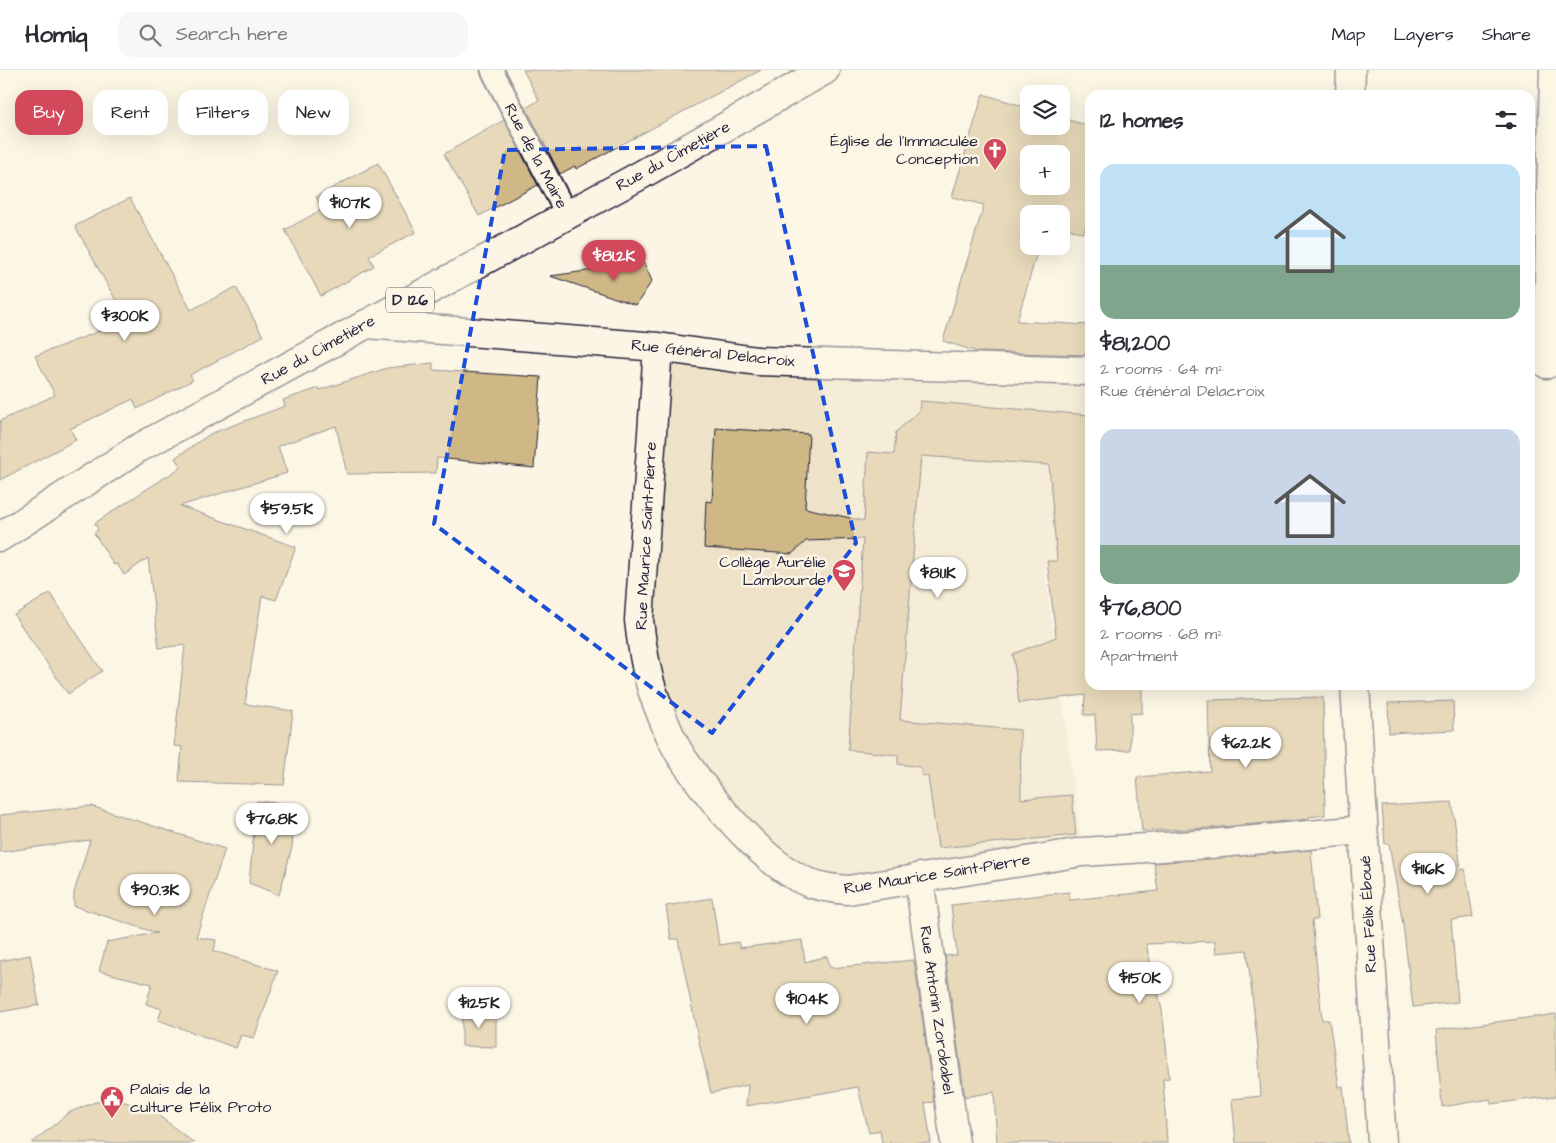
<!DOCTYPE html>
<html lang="en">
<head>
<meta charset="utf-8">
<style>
	:root { --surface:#fff; --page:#f7f7f7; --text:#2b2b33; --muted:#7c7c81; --line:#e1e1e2; --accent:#d1495b }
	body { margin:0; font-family:"Architects Daughter",sans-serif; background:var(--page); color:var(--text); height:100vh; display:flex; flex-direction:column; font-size:19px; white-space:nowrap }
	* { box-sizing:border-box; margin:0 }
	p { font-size:16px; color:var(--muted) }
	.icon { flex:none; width:28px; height:28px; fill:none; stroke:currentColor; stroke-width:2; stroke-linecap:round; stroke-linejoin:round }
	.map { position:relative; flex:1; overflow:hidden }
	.drawer { position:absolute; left:1085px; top:20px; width:450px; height:600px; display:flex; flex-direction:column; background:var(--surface); border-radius:15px; box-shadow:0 5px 20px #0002 }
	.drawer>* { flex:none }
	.hud { position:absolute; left:15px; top:20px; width:475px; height:45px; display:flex; gap:10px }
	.buttons { position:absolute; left:1020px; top:15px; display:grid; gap:10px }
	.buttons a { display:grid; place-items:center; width:50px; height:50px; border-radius:10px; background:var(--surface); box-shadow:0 5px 20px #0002; font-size:25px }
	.price { position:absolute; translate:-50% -42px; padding:0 11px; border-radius:18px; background:#fff; color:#222; font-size:16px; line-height:32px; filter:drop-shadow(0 1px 2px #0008) }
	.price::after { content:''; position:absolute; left:50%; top:30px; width:15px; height:11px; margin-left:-8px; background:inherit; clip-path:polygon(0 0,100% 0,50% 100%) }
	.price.active { background:var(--accent); color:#fff }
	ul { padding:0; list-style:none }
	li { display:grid; align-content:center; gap:10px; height:265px; padding:0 15px }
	li span { display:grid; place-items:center; height:155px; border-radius:15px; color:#555 }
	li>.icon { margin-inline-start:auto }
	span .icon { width:90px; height:90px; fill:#fffc; stroke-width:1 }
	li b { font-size:21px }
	h2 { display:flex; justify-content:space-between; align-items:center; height:60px; padding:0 15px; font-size:21px }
	.chip { padding:0 18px; border-radius:15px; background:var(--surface); box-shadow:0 5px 20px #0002; font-size:18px; line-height:45px }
	.chip.active { background:var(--accent); color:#fff }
	header { display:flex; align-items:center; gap:30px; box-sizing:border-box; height:70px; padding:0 25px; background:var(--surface); border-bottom:1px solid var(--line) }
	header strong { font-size:24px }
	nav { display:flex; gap:28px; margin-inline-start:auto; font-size:18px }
	.search { width:350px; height:45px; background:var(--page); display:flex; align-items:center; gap:12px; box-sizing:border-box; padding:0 18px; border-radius:15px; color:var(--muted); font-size:19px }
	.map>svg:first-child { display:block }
	.built { fill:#eee2c8 }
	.building { fill:#cfb786; stroke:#22223b; fill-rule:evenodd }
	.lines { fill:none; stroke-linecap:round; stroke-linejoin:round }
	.lane-casing { stroke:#22223b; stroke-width:25 }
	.street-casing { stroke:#22223b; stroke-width:31 }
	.primary-casing { stroke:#22223b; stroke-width:31 }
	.lane { stroke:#fcf5e5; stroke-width:21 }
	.street { stroke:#fcf5e5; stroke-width:28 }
	.primary { stroke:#fcf5e5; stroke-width:28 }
	.marked { fill:none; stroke:#1d4ed8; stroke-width:4; stroke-dasharray:10 6; stroke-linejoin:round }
	.labels { text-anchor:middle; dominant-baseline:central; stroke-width:5; stroke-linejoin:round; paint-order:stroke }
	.shield { fill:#fcf5e5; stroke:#63616e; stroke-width:1 }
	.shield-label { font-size:15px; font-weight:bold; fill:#22223b }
	.poi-label { font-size:16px; fill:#22223b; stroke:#fcf5e5; text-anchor:end }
	.street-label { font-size:16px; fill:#22223b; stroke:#fcf5e5 }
</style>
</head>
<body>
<header>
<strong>Homiq</strong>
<div class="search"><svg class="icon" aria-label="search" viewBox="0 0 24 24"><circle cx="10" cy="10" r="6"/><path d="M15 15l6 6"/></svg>Search here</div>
<nav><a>Map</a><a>Layers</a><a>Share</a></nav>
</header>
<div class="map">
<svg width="1556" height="1073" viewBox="0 0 1556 1073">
	<rect width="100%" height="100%" fill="#fcf5e5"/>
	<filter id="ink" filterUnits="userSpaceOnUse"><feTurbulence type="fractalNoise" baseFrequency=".02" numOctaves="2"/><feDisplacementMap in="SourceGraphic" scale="10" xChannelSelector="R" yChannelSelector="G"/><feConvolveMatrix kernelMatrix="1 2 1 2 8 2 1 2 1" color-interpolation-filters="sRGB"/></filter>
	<g filter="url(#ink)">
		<path class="built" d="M658,277L1090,301V491L1044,495L1082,782L829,819L717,733L643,587Z"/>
		<path class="building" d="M523,0H761L576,99L575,96L560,104L526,38L539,30Z
			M983,24L1029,38V56H1061V48L1090,56V146L1083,163L1061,157V144H1029V176H1039L1017,251L1090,255V285L978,282L943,271L984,135L952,127ZM1029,84H1061V116H1029Z
			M504,50L538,115L479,146L444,84Z
			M378,93L416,162L369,186L374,196L321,226L285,160L323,139L316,127Z
			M130,128L191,240L236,217L263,266L190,305L193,310L137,339L133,329L70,359L76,370L0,410V351L55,325L35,286L102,260L96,243L118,234L75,156Z
			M644,193L652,211L636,235L550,206Z
			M433,293V300L541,307L534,398L437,388L436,403L347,404L336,356L278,376L287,403L180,436L296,477L276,530L262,526L245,634L293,641L284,715L179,712L182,677L174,676L185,575L159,578L148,488L124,505L117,494L114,495L94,463L98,460L95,453L181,397L175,388L210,364L285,336L283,330L319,318L320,320L387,298Z
			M920,331L1090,345V615H1142V643L1130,644V680L1097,681L1095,645H1084L1085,625L1019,633L1013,584L1056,567L1047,491H1057L1049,395L921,386L900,650L1020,660L1021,729L1072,725L1076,765L938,778L928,706L921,705V697L898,694V685L848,680L863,469L806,471L792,484L704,478L706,431L712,432L716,358L809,364L805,438L864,451L868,382L894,384L896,362L919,341Z
			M50,523L102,601L68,624L14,545Z
			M1323,627L1325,745L1309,747V749L1209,758L1142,761L1137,707L1210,701L1208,630Z
			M1453,631L1454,660L1389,663L1388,633Z
			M257,731L295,735L292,777L279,825L249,813Z
			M1452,732L1461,800L1465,799L1473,847L1451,850L1458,932L1413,937L1403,854L1389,774H1385L1382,736Z
			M91,736L225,779L196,867L216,870L214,881L278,901L254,968L241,965L236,978L158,950L162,939L146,934L152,914L99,901L107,872L157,863L74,836V823L90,770L0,782V745Z
			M1311,780L1317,850H1312L1322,950H1329L1339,1017L1343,1016L1349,1073H1236L1232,1029L1261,1026L1258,977L1247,880L1216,883L1215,871L1146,874L1162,940L1166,975L1169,1008L1163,1009L1167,1073H997L994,1022L965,1027L945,886L957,885L951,835L1069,822L1070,830L1158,821L1154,793Z
			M712,828L719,875L738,872L740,878L802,870L805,892L827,886L830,898L914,890L934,1032L925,1033L931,1073H882L880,1060L869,1063L858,1017L746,1036L748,1015L711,1023L699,972L678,869H671L666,836Z
			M30,885L39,935L0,942V891Z
			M462,942H496V977L462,976Z
			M1556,944V1026L1491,1034L1490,1029L1442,1037L1436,960Z
			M95,1032H125L153,1041L194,1073H32L68,1043Z"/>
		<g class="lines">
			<defs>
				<path id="lane" d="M492,0L567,145"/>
				<path id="street" d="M1350,25L1351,0
					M366,254L658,277L757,291L1090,301
					M658,277L639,550C642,578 646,605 656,631C664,651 673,676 686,693C712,731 764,794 807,812C820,817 834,819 848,820L1082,782L1210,774L1363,760
					M1547,294L1554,0
					M1355,615L1382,1073
					M919,807L955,1073"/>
				<path id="primary" d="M0,467L137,379L639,106L825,0"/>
			</defs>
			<use href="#lane" class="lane-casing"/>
			<use href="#street" class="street-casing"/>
			<use href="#primary" class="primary-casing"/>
			<use href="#lane" class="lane"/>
			<use href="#street" class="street"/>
			<use href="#primary" class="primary"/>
		</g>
	</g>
	<path d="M0 0H1556V1073H0ZM766,76L856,473L712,663L434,454L505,80Z" fill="#fcf5e5" fill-opacity=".55" fill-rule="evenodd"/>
	<path class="marked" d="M766,76L856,473L712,663L434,454L505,80Z"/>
	<defs>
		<symbol id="church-pin" viewBox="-11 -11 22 30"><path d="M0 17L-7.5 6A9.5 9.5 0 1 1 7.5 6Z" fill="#d1495b" stroke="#fcf5e5"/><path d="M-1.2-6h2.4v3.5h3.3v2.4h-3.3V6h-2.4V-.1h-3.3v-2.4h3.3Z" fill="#fff"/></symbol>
		<symbol id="school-pin" viewBox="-11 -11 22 30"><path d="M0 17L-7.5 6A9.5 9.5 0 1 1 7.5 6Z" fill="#d1495b" stroke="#fcf5e5"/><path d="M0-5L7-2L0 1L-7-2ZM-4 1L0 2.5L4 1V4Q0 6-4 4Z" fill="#fff"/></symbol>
		<symbol id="civic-pin" viewBox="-11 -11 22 30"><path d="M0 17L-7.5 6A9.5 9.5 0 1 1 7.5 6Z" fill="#d1495b" stroke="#fcf5e5"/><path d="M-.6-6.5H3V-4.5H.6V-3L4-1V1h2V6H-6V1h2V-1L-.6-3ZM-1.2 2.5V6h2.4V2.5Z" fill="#fff"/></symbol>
	</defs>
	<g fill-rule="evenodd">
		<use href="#church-pin" x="981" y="66" width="28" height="38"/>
		<use href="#school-pin" x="830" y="487" width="28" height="38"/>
		<use href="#civic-pin" x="98" y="1014" width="28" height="38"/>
	</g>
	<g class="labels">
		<rect class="shield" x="386" y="217.5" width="48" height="25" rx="4"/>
		<g class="shield-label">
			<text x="410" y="230">D 126</text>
		</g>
		<g class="poi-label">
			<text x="978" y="71">Église de l'Immaculée<tspan x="978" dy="18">Conception</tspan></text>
			<text x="826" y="492">Collège Aurélie<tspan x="826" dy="18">Lambourde</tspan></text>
			<text x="130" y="1019" text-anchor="start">Palais de la<tspan x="130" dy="18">culture Félix Proto</tspan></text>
		</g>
		<g class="street-label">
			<text transform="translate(536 86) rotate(62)">Rue de la Maire</text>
			<text transform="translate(673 86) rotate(-29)">Rue du Cimetière</text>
			<text transform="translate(318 280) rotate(-29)">Rue du Cimetière</text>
			<text transform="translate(713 283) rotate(6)">Rue Général Delacroix</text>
			<text transform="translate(646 466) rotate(-87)">Rue Maurice Saint-Pierre</text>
			<text transform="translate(937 804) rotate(-9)">Rue Maurice Saint-Pierre</text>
			<text transform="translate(1368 844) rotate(-93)">Rue Félix Éboué</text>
			<text transform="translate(937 940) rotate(82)">Rue Antonin Zorobabel</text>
		</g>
	</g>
</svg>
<div class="buttons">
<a><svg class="icon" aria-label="layers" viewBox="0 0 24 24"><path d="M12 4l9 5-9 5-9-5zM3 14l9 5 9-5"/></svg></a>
<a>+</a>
<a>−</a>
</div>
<b class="price" style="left:350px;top:159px">$107K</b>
<b class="price active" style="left:614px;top:212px">$81.2K</b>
<b class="price" style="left:125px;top:272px">$300K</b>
<b class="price" style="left:287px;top:465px">$59.5K</b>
<b class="price" style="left:938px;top:529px">$81.1K</b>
<b class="price" style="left:1246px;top:699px">$62.2K</b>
<b class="price" style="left:272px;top:775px">$76.8K</b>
<b class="price" style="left:1428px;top:825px">$116K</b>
<b class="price" style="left:155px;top:846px">$90.3K</b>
<b class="price" style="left:1140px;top:934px">$150K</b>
<b class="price" style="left:807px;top:955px">$104K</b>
<b class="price" style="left:479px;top:959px">$125K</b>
<div class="hud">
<a class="chip active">Buy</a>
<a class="chip">Rent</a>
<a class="chip">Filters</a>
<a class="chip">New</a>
</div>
<section class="drawer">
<h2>12 homes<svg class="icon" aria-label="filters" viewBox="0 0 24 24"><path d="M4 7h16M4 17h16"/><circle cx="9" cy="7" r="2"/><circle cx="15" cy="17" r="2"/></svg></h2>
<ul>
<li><span style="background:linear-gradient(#bfe0f5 65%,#7fa58c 0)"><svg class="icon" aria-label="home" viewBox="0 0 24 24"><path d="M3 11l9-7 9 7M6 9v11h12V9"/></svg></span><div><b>$81,200</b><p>2 rooms · 64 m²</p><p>Rue Général Delacroix</p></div></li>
<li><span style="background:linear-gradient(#c9d6e8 75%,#7fa58c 0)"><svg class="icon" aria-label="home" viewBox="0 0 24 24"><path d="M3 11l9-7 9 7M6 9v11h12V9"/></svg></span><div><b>$76,800</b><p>2 rooms · 68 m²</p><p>Apartment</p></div></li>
</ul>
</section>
</div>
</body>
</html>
